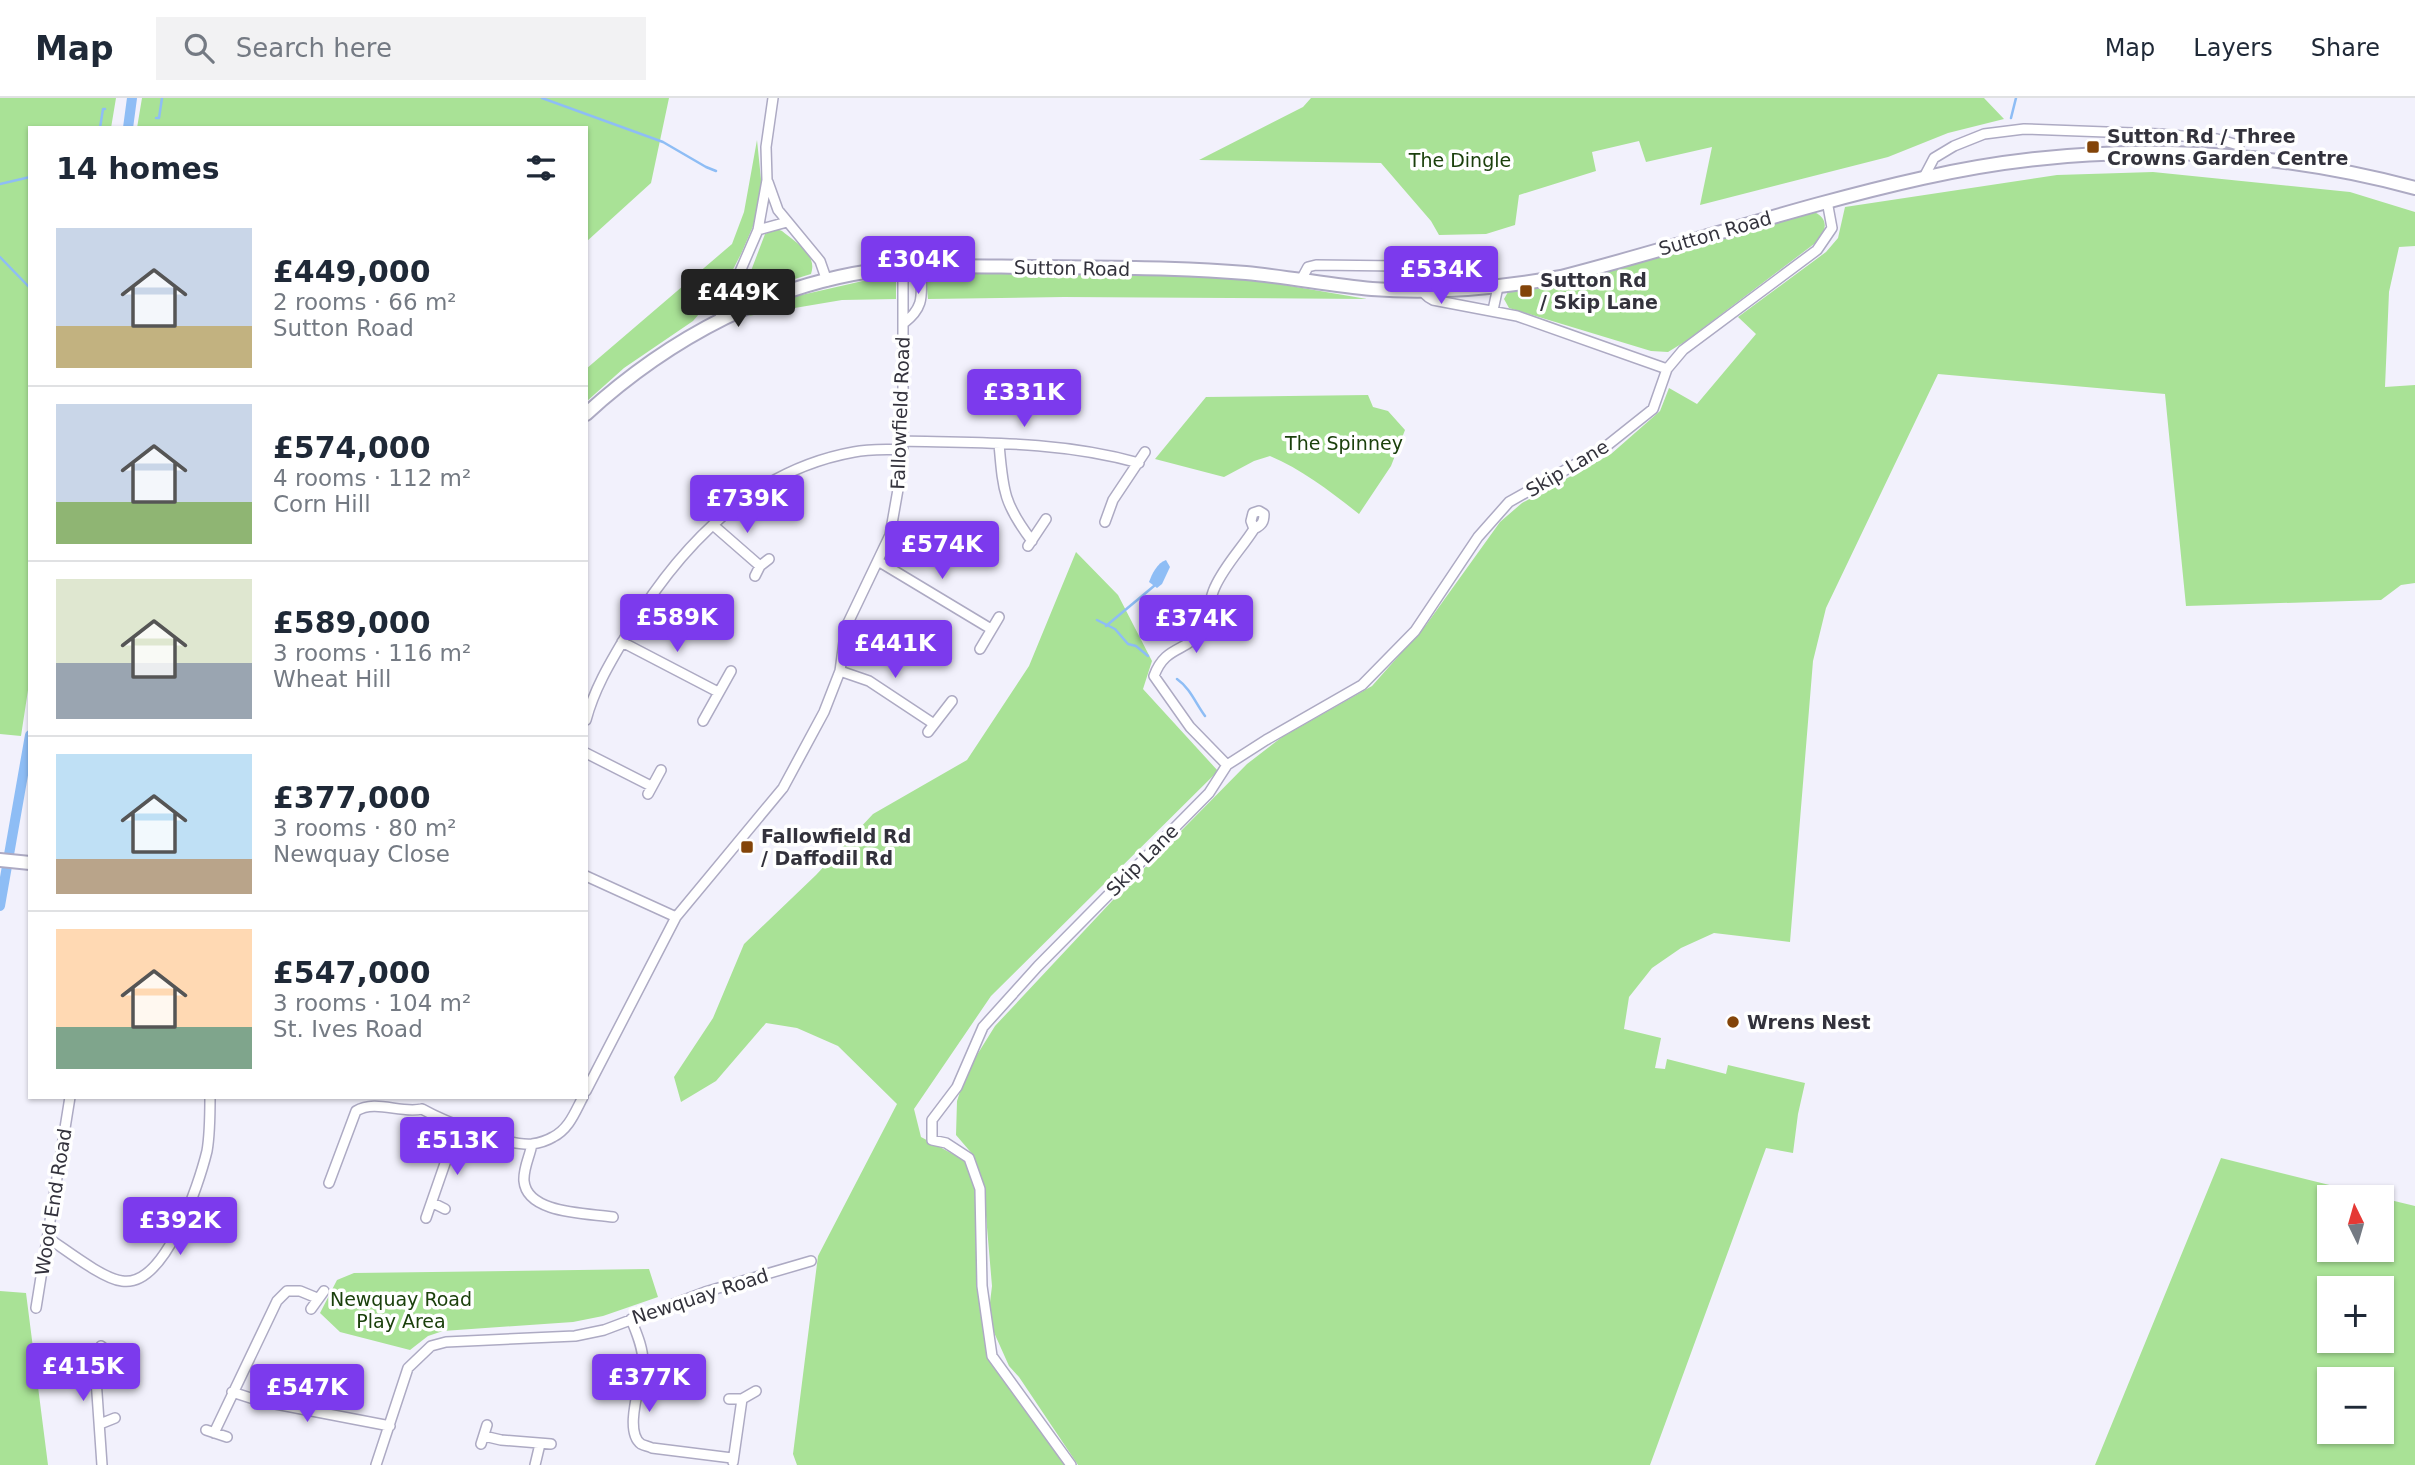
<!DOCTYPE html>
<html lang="en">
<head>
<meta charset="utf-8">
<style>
	:root { --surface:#fff; --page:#f2f2f3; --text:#1f2937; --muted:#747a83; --line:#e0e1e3; --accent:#7c3aed }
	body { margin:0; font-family:"DejaVu Sans",sans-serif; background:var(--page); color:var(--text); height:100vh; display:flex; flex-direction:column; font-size:26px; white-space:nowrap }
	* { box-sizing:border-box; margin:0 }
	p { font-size:23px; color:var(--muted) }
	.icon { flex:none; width:38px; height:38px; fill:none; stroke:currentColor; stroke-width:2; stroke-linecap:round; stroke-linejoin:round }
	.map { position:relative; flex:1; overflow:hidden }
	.details { position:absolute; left:28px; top:28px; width:560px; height:973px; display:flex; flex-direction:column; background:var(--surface); border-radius:0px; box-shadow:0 2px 5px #0004 }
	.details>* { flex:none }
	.needle { width:46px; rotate:355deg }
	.tools { position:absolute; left:2317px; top:1087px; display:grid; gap:14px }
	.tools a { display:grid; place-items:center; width:77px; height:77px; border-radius:0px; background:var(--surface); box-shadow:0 2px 5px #0004; font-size:35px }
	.price { position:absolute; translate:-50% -60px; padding:0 16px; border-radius:7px; background:var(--accent); color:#fff; font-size:23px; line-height:46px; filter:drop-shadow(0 2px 4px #0008) }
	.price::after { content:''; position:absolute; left:50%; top:42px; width:21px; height:16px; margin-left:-10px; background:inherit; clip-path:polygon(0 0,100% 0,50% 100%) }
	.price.selected { background:#222; color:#fff }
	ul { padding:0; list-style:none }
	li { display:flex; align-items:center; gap:21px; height:175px; padding:0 28px }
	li+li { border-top:2px solid var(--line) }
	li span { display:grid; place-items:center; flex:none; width:196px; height:140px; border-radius:0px; color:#555 }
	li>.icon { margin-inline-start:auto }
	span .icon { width:84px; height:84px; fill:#fffc; stroke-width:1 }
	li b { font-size:30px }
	h2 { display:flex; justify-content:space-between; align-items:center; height:84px; padding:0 28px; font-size:30px }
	header { display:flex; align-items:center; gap:42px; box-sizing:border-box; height:98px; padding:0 35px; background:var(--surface); border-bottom:2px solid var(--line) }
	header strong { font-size:33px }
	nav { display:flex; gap:38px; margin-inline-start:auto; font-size:24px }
	.search { width:490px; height:63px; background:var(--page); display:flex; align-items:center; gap:18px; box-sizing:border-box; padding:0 24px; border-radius:0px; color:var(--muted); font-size:26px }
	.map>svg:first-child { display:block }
	.green { fill:#a9e296; fill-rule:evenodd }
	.water { fill:#8ebdf5 }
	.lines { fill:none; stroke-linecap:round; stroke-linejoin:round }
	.stream { stroke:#8ebdf5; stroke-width:2.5 }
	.canal { stroke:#8ebdf5; stroke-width:10 }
	.minor-casing { stroke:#adaac3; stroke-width:12 }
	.secondary-casing { stroke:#adaac3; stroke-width:16 }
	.minor { stroke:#fff; stroke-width:9 }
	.secondary { stroke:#fff; stroke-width:12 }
	.poi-dot { fill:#834409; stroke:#fff; stroke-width:2.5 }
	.labels { text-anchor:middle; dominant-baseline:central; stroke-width:7; stroke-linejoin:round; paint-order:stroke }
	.poi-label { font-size:19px; font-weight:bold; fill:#33323c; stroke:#fff; text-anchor:start }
	.park-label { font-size:19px; fill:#1b400c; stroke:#fff }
	.street-label { font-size:19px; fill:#33323c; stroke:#fff }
</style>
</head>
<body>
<header>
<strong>Map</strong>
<div class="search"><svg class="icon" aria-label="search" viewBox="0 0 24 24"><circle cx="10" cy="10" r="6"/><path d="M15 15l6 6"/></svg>Search here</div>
<nav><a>Map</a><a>Layers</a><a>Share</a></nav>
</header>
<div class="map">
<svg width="2415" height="1367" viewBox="0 0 2415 1367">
	<rect width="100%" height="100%" fill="#f2f1fc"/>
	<path class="green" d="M0,0H116L111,30H30V579L21,638L0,636Z
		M142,0H669L651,85L586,144V30H137Z
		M1311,0H1984L2004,21L1948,35L1888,59L1700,107L1712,49L1646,64L1639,43L1592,54L1596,73L1519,97L1515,127L1486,136L1439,137L1431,123L1381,65L1199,62L1303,9Z
		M757,42L762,91L757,119L741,156L726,185L693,223L624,270L586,304V271L732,146L744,114Z
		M2153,74L2350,94L2415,114V148L2399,149L2389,194L2385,289L2415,287V485L2401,487L2381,502L2186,508L2165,296L1938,276L1826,510L1813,563L1790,844L1714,835L1681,850L1652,870L1629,899L1624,931L1661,940L1655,970L1665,971L1667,961L1726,976L1728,967L1805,985L1798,1016L1793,1055L1766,1050L1650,1367H1078L1019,1279L1009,1268L988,1221L992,1188L984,1094L974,1058L956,1037L957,1003L967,973L995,928L1112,803L1247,666L1282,639L1372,588L1426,527L1500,424L1522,405L1611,356L1660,313L1669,290L1697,306L1756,236L1738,219L1826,154L1838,140L1845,109L2057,77Z
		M1811,113C1828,118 1828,131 1818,143L1686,243L1668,254L1651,253L1509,210L1504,201L1508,194L1575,182Z
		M777,131L782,133C795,144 818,156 811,176L752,194L746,186L765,136Z
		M958,173L1143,175L1244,180L1367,201L1064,199L928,201L926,182L928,175Z
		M889,177L896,183V201L842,202L748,218L797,198Z
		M1368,297L1373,309L1388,313L1405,332L1391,368L1359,416C1331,394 1303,372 1270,358L1254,363L1224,379L1155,361L1206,299Z
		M1076,454L1118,497L1152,563L1143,591L1218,673L991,898L914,1011L921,1039L964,1062L975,1092L977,1188L987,1255L1003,1281L1065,1367H797L793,1356L818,1158L897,1006L838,948L797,930L766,925L716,983L681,1004L674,979L713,920L744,846L816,777L873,716L967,662L1029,568Z
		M2221,1060L2378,1099H2329V1152H2382V1100L2415,1108V1367H2095ZM2329,1190H2382V1242H2329ZM2329,1281H2382V1334H2329Z
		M649,1171L658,1199L603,1218L573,1224L443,1233L428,1238L410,1252L340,1234L320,1215L337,1182L354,1175Z
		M0,1193L26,1195L48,1367H0Z"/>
	<path class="water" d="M1166,462L1170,469L1162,486L1157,490L1149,484C1152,476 1157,465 1166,462Z"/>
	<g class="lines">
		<path class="stream" d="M542,0L663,44L706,69L716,73
			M156,20H159L162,0
			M2011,20L2016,0
			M100,30L103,11H105
			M0,86L30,79
			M0,159L30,190
			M1097,522L1115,531L1128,546L1136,548L1148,558
			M1106,528L1154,488
			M1177,581C1190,590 1196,606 1205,618"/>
		<path class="canal" d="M128,30L132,0
			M0,808L30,637"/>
		<defs>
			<path id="minor" d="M1924,79L1934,60L1954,48L1984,36L2024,31L2160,36L2217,41L2238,47L2241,58
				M768,84L778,112L820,163L827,183
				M758,132L787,124
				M1301,182L1308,169L1316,167L1400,168C1413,178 1420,196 1433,202L1517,218L1667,271
				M1493,212L1498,189
				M720,220L758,132L767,82L766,49L773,0
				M904,225C926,208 921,196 921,170
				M903,343C982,345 1061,343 1139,365
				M999,346C1003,391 1003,405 1032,443
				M1105,424L1113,402L1145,354
				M713,427L760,468
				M1028,448L1046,421
				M878,463L991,531
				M755,478L760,468L769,461
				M622,544L718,594
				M980,551L999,519
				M840,573L869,583L934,626
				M586,622C595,588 613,560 630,531C681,447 753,372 854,354C870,351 887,352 903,351
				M703,623L731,573
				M928,634L952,603
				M586,655L651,688
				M1227,667L1190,629L1154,578C1165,548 1185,554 1200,535C1209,522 1208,503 1215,489C1225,467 1242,450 1254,431L1251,423L1253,415L1259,413L1264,416C1264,424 1262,427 1254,431
				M648,696L661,672
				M586,778L676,819
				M586,993L676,819L783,690L824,614L840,573L846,529L890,437L900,380L903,343V171
				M422,1011C445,1024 507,1048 532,1046C539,1045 548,1042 553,1039C569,1031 575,1014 583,999
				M532,1046C530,1058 523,1070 524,1083C527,1116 587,1115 613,1119
				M329,1085L356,1013C376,1001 400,1016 422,1011
				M433,1105L445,1111
				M426,1120L458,1028
				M48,1140C65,1151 103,1181 122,1183C165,1190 199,1086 207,1053C210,1036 210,1016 210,999
				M36,1210L70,999
				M311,1211L324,1193
				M631,1221C636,1234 643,1249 643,1264C642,1283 623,1333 641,1346C645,1348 648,1348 652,1350L732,1360
				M101,1248L115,1259
				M232,1294L260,1303L390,1328
				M729,1301H742L756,1293
				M100,1326L115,1320
				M206,1332L227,1339
				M214,1335L277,1203L287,1193H300L317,1200
				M484,1338L501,1342L551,1346
				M481,1346L487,1327
				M733,1364L742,1301
				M102,1367L96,1281L100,1268L109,1254
				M376,1367L408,1270L431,1248L446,1244L575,1238L604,1232L705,1194L811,1163
				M535,1367L540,1346
				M1071,1367L992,1258L982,1188L980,1091L969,1060L946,1045L932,1042V1022L957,989L983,929L1038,868L1209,695L1227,667L1266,642L1362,587L1415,533L1478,439L1509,404L1604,350L1653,311L1667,271L1683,252L1817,152L1832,130L1827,103"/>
			<path id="secondary" d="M586,316C669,240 773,184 886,171C938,166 992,169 1045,169C1112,170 1179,169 1246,175C1288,179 1330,187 1372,191C1435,196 1499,190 1561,179C1682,148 1801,107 1923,80C2085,43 2255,47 2415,90
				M0,762L30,765"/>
		</defs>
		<use href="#minor" class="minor-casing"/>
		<use href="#secondary" class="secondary-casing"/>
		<use href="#minor" class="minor"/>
		<use href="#secondary" class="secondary"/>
	</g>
	<g class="poi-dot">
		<rect x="2086" y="42" width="14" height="14" rx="3.5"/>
		<rect x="1519" y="186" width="14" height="14" rx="3.5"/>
		<rect x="740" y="742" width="14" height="14" rx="3.5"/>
		<circle cx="1733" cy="924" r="7"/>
	</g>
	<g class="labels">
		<g class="poi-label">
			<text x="2107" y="38">Sutton Rd / Three<tspan x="2107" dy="22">Crowns Garden Centre</tspan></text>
			<text x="1540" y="182">Sutton Rd<tspan x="1540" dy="22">/ Skip Lane</tspan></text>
			<text x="761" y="738">Fallowfield Rd<tspan x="761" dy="22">/ Daffodil Rd</tspan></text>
			<text x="1747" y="924">Wrens Nest</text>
		</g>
		<g class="park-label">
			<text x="1460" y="62">The Dingle</text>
			<text x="1344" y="345">The Spinney</text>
			<text x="401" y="1201">Newquay Road<tspan x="401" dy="22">Play Area</tspan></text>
		</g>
		<g class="street-label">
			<text transform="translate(1715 135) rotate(-16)">Sutton Road</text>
			<text transform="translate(1072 170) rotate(1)">Sutton Road</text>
			<text transform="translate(900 315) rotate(-88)">Fallowfield Road</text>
			<text transform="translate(1567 370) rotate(-31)">Skip Lane</text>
			<text transform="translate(1142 762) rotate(-45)">Skip Lane</text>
			<text transform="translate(53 1104) rotate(-81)">Wood End Road</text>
			<text transform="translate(700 1198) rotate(-18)">Newquay Road</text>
		</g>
	</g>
</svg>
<div class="tools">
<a><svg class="needle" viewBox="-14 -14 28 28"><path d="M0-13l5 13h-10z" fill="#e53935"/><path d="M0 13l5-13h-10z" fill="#747a83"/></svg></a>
<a>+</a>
<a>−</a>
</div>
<b class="price" style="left:918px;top:198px">£304K</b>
<b class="price" style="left:1441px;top:208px">£534K</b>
<b class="price selected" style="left:738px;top:231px">£449K</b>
<b class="price" style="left:1024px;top:331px">£331K</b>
<b class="price" style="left:747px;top:437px">£739K</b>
<b class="price" style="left:942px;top:483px">£574K</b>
<b class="price" style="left:677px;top:556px">£589K</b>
<b class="price" style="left:1196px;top:557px">£374K</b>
<b class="price" style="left:895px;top:582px">£441K</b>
<b class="price" style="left:457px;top:1079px">£513K</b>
<b class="price" style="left:180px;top:1159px">£392K</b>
<b class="price" style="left:83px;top:1305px">£415K</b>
<b class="price" style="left:649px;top:1316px">£377K</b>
<b class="price" style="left:307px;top:1326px">£547K</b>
<section class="details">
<h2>14 homes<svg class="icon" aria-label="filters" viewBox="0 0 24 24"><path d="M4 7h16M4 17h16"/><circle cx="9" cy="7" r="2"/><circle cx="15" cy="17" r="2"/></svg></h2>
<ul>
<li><span style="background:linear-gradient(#c9d6e8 70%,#c2b280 0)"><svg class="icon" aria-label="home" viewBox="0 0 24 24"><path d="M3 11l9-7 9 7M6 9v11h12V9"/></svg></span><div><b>£449,000</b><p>2 rooms · 66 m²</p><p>Sutton Road</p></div></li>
<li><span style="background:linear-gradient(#c9d6e8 70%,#8fb573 0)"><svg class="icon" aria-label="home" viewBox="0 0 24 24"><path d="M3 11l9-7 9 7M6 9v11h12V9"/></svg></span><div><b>£574,000</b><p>4 rooms · 112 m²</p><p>Corn Hill</p></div></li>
<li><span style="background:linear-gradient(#dfe7d0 60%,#9aa5b1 0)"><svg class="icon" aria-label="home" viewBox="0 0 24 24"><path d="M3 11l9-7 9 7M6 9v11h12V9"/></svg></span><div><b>£589,000</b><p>3 rooms · 116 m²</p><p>Wheat Hill</p></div></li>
<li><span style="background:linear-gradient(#bfe0f5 75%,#b9a48a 0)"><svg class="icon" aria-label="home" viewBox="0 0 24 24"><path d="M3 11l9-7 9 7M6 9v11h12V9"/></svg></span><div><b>£377,000</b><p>3 rooms · 80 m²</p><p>Newquay Close</p></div></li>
<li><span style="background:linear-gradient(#ffd9b3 70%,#7fa58c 0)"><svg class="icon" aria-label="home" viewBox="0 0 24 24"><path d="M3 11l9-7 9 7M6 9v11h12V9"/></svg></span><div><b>£547,000</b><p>3 rooms · 104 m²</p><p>St. Ives Road</p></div></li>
</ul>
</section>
</div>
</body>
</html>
